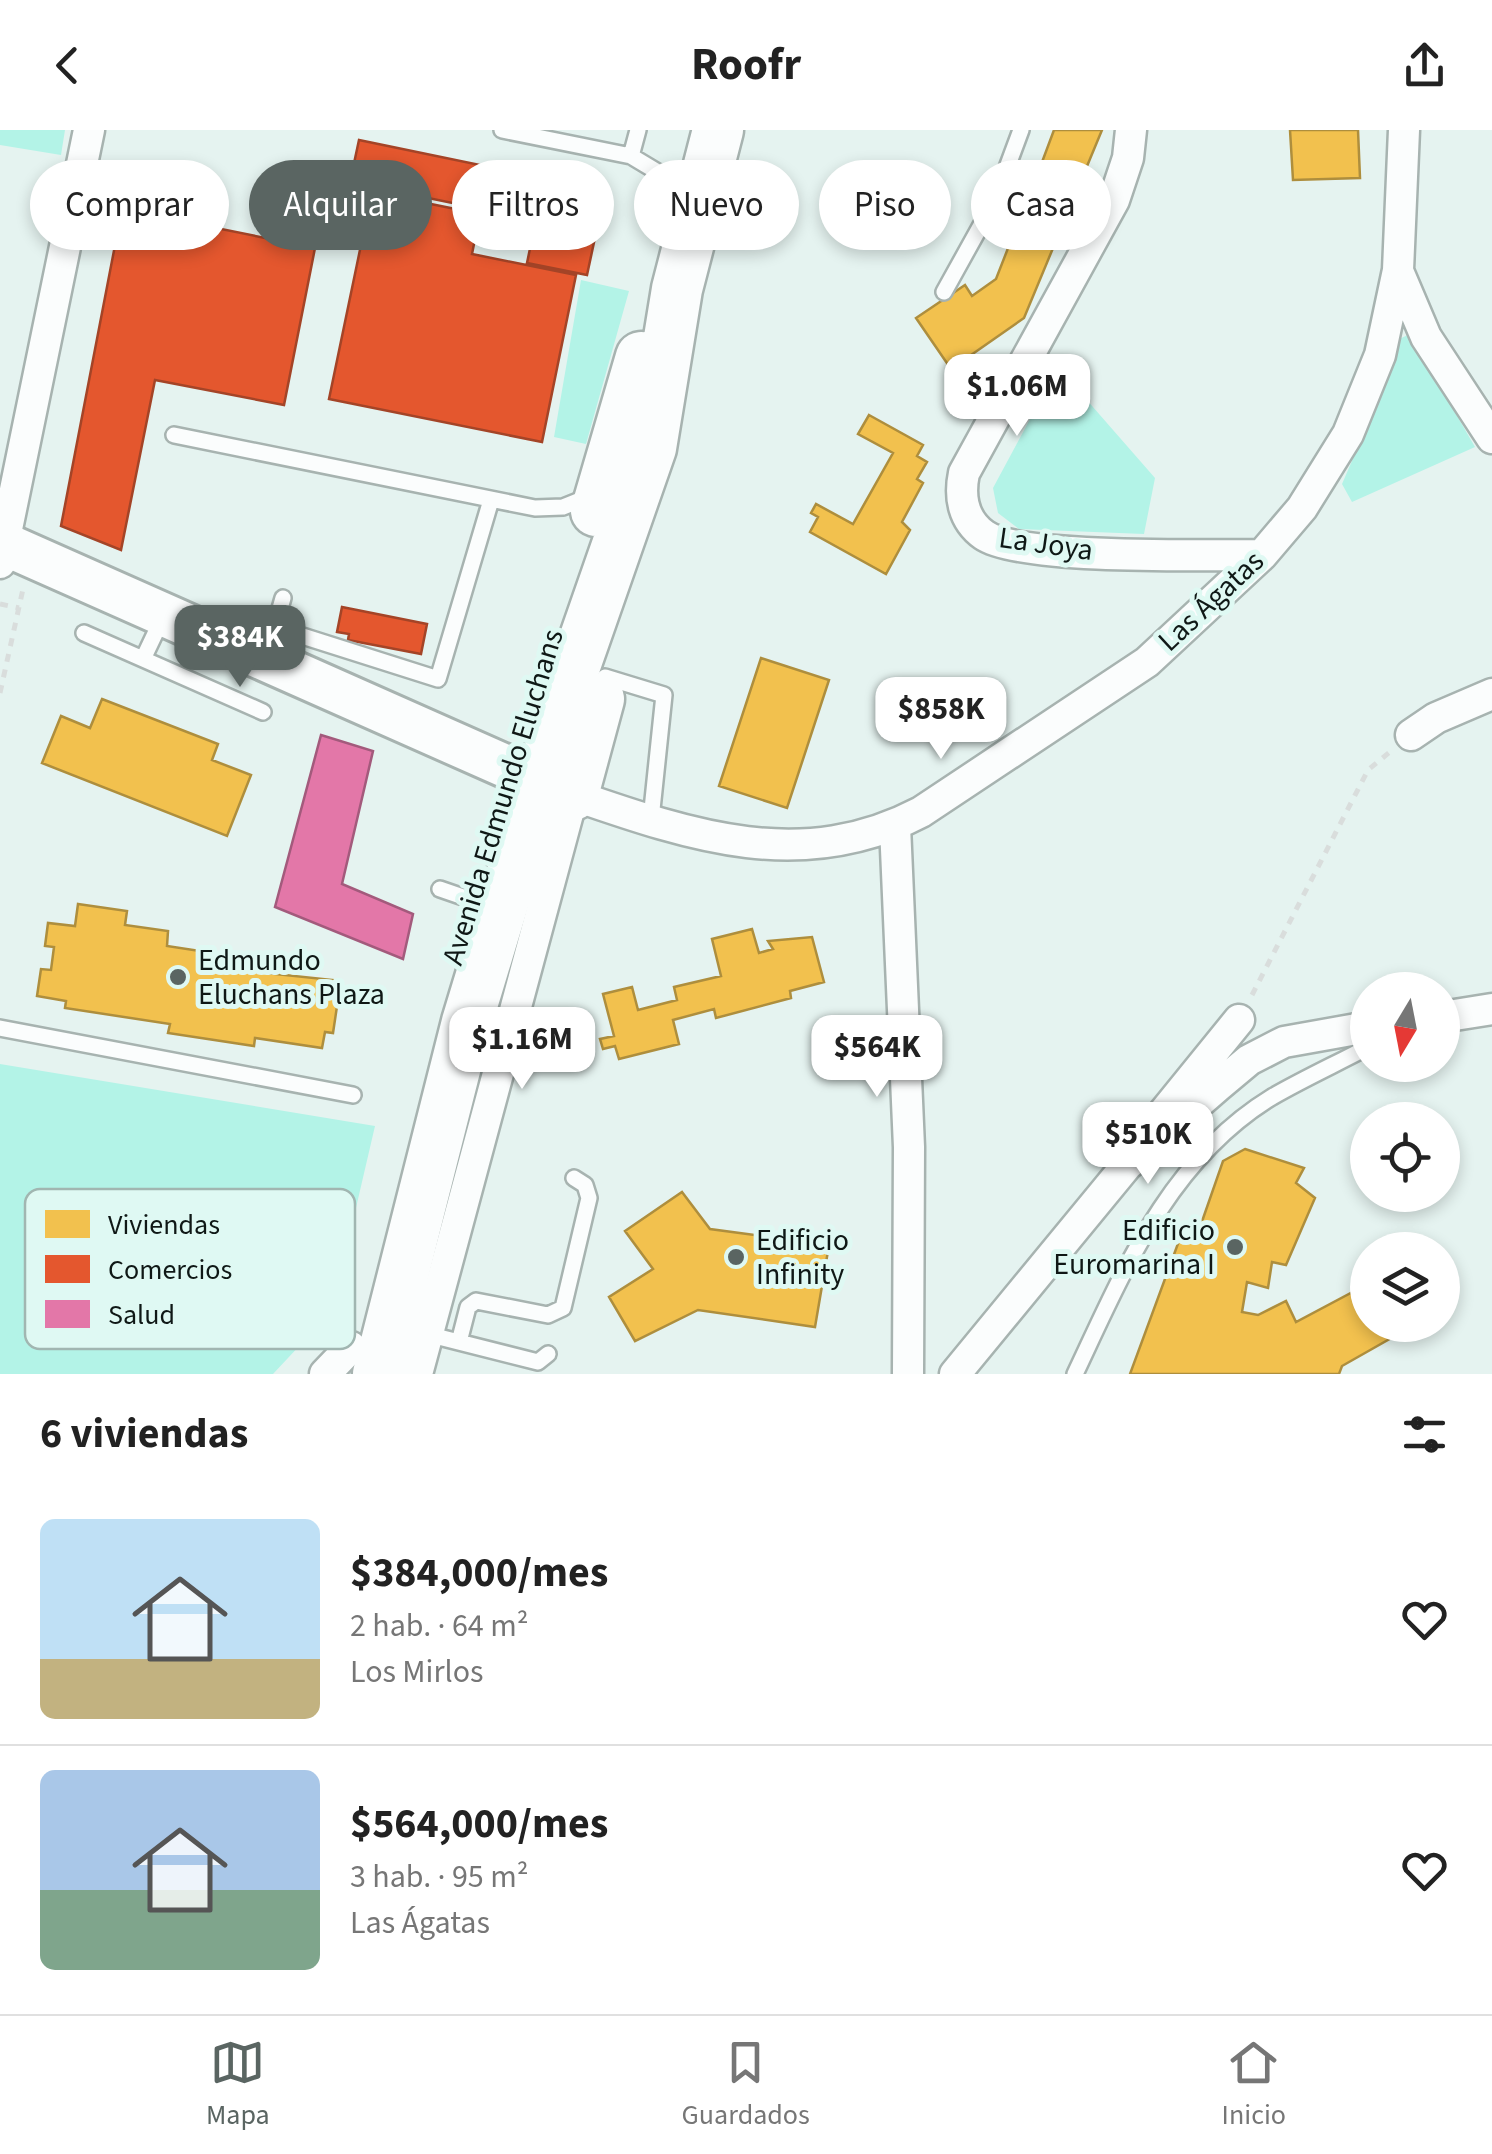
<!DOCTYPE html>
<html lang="es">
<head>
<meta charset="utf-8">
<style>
	:root { --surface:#fff; --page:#f6f6f6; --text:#222; --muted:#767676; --line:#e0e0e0; --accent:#5a6562 }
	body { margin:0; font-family:"Source Sans 3",sans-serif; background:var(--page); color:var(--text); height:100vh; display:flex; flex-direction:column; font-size:38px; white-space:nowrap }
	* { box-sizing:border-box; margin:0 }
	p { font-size:32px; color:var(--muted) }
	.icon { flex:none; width:55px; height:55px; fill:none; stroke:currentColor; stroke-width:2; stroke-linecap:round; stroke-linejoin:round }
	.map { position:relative; height:1244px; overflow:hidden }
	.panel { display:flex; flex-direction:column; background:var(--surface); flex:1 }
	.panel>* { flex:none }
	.guide { position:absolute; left:30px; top:30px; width:1432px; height:90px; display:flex; gap:20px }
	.needle { width:65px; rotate:190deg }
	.controls { position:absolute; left:1350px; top:842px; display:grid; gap:20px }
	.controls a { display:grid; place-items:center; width:110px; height:110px; border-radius:50%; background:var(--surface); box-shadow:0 5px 15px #0003; font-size:50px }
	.price { position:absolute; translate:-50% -85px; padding:0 22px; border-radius:20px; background:#fff; color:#222; font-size:32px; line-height:65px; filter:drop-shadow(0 2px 5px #0008) }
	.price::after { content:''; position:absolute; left:50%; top:60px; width:30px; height:22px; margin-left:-15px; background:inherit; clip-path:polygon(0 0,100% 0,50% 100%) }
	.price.on { background:var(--accent); color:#fff }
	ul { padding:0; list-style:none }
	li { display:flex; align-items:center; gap:30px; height:250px; padding:0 40px }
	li+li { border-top:2px solid var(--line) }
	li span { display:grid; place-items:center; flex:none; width:280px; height:200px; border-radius:15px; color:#555 }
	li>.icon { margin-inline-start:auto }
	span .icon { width:120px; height:120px; fill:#fffc; stroke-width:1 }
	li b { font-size:42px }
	h2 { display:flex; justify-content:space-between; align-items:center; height:120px; padding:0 40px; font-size:42px }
	.pill { padding:0 35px; border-radius:45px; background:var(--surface); box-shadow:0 5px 15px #0003; font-size:35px; line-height:90px }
	.pill.on { background:var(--accent); color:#fff }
	header { display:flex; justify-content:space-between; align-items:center; height:130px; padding:0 40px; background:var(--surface); font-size:45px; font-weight:700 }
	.menu { display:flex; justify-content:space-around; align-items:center; height:140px; border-top:2px solid var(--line); background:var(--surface); font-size:28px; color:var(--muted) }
	.menu a { display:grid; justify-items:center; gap:5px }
	.menu .on { color:var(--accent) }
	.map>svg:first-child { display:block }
	.green { fill:#b3f3e7 }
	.homes { fill:#f2c14e; stroke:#ae8e3d; stroke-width:2.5 }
	.shops { fill:#e4572e; stroke:#a44427; stroke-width:2.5 }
	.health { fill:#e377a8; stroke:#a35a7c; stroke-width:2.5 }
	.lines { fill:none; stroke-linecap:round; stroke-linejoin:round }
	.lane-casing { stroke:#a7b3b0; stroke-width:20 }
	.street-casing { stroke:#a7b3b0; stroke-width:35 }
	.secondary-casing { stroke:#a7b3b0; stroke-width:48 }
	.primary-casing { stroke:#a7b3b0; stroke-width:55 }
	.path { stroke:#d9dddc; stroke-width:5; stroke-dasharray:8 8; stroke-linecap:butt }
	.lane { stroke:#fbfdfd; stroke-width:15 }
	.street { stroke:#fbfdfd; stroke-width:30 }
	.secondary { stroke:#fbfdfd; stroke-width:42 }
	.primary { stroke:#fbfdfd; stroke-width:50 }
	.poi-dot { fill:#5a6562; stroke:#dff9f3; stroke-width:4 }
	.labels { text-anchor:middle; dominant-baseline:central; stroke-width:10; stroke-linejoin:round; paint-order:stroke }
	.street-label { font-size:30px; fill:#0f1816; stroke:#dff9f3 }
	.poi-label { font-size:30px; fill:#0f1816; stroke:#dff9f3; text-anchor:start }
	.key { fill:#dff9f3; stroke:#a1b6b1; stroke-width:2.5 }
	.key-label { font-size:28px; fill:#0f1816 }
</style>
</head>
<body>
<header><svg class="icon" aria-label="back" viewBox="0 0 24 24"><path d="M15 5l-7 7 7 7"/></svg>Roofr<svg class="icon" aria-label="share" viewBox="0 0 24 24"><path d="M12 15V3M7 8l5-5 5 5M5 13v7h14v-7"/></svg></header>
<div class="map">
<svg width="1492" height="1244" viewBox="0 0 1492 1244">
	<rect width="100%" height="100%" fill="#e5f3f0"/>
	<path class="green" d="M0,0H65L61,25L0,15Z
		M581,150L629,161L586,314L554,307Z
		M1410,204L1475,317L1352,372L1342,354L1373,282L1395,211Z
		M1058,237L1155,348L1144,404L1019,399L998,383L993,358Z
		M0,934L375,996L332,1181L273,1244H0Z"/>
	<path class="homes" d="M1054,0H1102L1024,188L951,239L916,188L965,155L972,166L996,149L1019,90L996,82L1011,42L1035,51Z
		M1290,0H1358L1360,48L1293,50Z
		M869,285L923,315L917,326L927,332L917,349L923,353L902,392L910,400L886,444L810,402L818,387L811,383L816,374L853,394L893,323L858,304Z
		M761,528L829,550L787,678L719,656Z
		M102,569L218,614L212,630L251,645L227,706L42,633L61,586L90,598Z
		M78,774L127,781L125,795L168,801L167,816L213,823L210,837L333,850L331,862L339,863L333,903L325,902L322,918L255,908L254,916L168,903L170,894L65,878L66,871L37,866L41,839L51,840L54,817L45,816L48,793L75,796Z
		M752,799L759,823L773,819L768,811L812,807L824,852L790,861L791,868L716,888L714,879L673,890L679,914L619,929L615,916L603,919L600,909L614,906L603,864L632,857L638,880L677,870L674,857L721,846L712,809Z
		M1245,1019L1304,1038L1296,1053L1315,1068L1286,1135L1272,1132L1268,1158L1247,1152L1242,1182L1258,1185L1286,1171L1296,1192L1364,1156L1368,1195H1386L1393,1207L1342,1236L1339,1244H1130L1183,1100L1198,1103L1223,1031Z
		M682,1062L710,1099L829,1115L815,1197L698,1180L635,1211L609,1167L653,1139L625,1101Z"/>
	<path class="shops" d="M359,10L605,61L587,145L527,133L536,90L350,52Z
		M372,62L480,84L472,124L576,145L542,312L329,269Z
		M122,79L315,118L284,275L155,250L121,420L61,396Z
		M342,477L427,494L421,524L348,510L349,504L337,502Z"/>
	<path class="health" d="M321,605L373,621L342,754L413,784L403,829L275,777Z"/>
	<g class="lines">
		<defs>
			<path id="lane" d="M502,0L631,26L638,0
				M631,26L666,47L685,76
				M944,162L995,70L1021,0
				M174,305L535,378L563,377L588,367
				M274,497L438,549L491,370
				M84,503L263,582
				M273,503L283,468
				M143,529L162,489
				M605,547L664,565L651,689
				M440,759L469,769
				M0,898L353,965
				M427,1204L538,1232L548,1224
				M459,1212L468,1177L476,1171L548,1185L563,1178L589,1068L585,1055L574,1048
				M1075,1244C1124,1140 1169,1030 1272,967C1303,949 1336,934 1368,917"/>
			<path id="street" d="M1131,0L1128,28L1114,70L964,343C959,367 963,390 984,405C1019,430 1211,425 1262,425
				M1398,141L1426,207L1492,308
				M0,433L89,0
				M1411,605L1436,588L1492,564
				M895,696L909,1017L908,1244
				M1442,887L1492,879
				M1157,991L1239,890
				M325,1244L351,1217
				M417,1244L573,665C692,706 803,744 921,682L1147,532L1262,425L1302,378L1348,304L1380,225L1398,140L1404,0
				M955,1244L1127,1035L1218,956L1249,930L1284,912L1368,897"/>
			<path id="secondary" d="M0,412L539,651"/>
			<path id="primary" d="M596,381L641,227
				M573,665L599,569
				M378,1244L467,892L574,539L651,318L677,159L718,0"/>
		</defs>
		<use href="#lane" class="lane-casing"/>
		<use href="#street" class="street-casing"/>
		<use href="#secondary" class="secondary-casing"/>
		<use href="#primary" class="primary-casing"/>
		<path class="path" d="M0,474L19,478
			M0,563L23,459
			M1252,865L1368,640L1391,621"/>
		<use href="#lane" class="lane"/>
		<use href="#street" class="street"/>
		<use href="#secondary" class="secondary"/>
		<use href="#primary" class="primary"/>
	</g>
	<g class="poi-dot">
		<circle cx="178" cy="847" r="10"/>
		<circle cx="1235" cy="1117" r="10"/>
		<circle cx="736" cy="1127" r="10"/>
	</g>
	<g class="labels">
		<g class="street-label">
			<text transform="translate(1046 414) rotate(8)">La Joya</text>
			<text transform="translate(1211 471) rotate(-43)">Las Ágatas</text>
			<text transform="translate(503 667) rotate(-73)">Avenida Edmundo Eluchans</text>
		</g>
		<g class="poi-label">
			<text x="198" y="830">Edmundo<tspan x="198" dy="34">Eluchans Plaza</tspan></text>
			<text x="1215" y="1100" text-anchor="end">Edificio<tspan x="1215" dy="34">Euromarina I</tspan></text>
			<text x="756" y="1110">Edificio<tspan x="756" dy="34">Infinity</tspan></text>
		</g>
	</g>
	<rect x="25" y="1059" width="330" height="160" rx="15" class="key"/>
	<rect x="45" y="1080" width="45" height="28" fill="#f2c14e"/>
	<rect x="45" y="1125" width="45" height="28" fill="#e4572e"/>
	<rect x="45" y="1170" width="45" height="28" fill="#e377a8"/>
	<g class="key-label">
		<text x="108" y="1104">Viviendas</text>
		<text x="108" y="1149">Comercios</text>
		<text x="108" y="1194">Salud</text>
	</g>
</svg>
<div class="controls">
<a><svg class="needle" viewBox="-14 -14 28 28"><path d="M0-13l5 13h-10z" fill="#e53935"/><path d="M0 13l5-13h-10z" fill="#767676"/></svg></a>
<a><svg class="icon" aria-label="locate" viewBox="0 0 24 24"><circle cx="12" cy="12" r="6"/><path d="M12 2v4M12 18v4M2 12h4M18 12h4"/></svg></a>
<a><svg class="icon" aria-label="layers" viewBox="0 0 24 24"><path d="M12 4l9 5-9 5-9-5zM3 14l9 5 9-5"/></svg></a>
</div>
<b class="price" style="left:1017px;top:309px">$1.06M</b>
<b class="price on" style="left:240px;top:560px">$384K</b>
<b class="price" style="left:941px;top:632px">$858K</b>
<b class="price" style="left:522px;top:962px">$1.16M</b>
<b class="price" style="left:877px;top:970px">$564K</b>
<b class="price" style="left:1148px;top:1057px">$510K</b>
<div class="guide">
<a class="pill">Comprar</a>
<a class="pill on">Alquilar</a>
<a class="pill">Filtros</a>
<a class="pill">Nuevo</a>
<a class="pill">Piso</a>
<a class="pill">Casa</a>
</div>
</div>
<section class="panel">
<h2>6 viviendas<svg class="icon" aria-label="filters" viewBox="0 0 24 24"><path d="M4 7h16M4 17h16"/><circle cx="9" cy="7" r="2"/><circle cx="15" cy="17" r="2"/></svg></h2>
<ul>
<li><span style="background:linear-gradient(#bfe0f5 70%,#c2b280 0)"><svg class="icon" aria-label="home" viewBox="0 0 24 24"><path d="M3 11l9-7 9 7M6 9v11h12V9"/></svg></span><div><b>$384,000/mes</b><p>2 hab. · 64 m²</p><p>Los Mirlos</p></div><svg class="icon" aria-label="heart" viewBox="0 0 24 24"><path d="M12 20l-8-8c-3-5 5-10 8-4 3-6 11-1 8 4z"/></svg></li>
<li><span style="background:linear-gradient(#a9c7e8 60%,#7fa58c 0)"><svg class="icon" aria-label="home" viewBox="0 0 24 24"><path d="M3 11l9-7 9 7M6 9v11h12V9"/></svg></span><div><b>$564,000/mes</b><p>3 hab. · 95 m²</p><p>Las Ágatas</p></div><svg class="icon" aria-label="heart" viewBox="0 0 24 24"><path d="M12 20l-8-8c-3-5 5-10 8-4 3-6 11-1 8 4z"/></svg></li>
</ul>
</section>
<nav class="menu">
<a class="on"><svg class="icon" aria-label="map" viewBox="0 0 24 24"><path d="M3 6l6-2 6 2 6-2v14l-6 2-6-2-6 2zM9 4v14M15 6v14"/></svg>Mapa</a>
<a><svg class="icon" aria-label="saved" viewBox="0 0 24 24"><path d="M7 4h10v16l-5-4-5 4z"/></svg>Guardados</a>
<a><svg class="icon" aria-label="home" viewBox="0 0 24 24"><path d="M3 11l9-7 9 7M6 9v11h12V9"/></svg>Inicio</a>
</nav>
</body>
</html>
